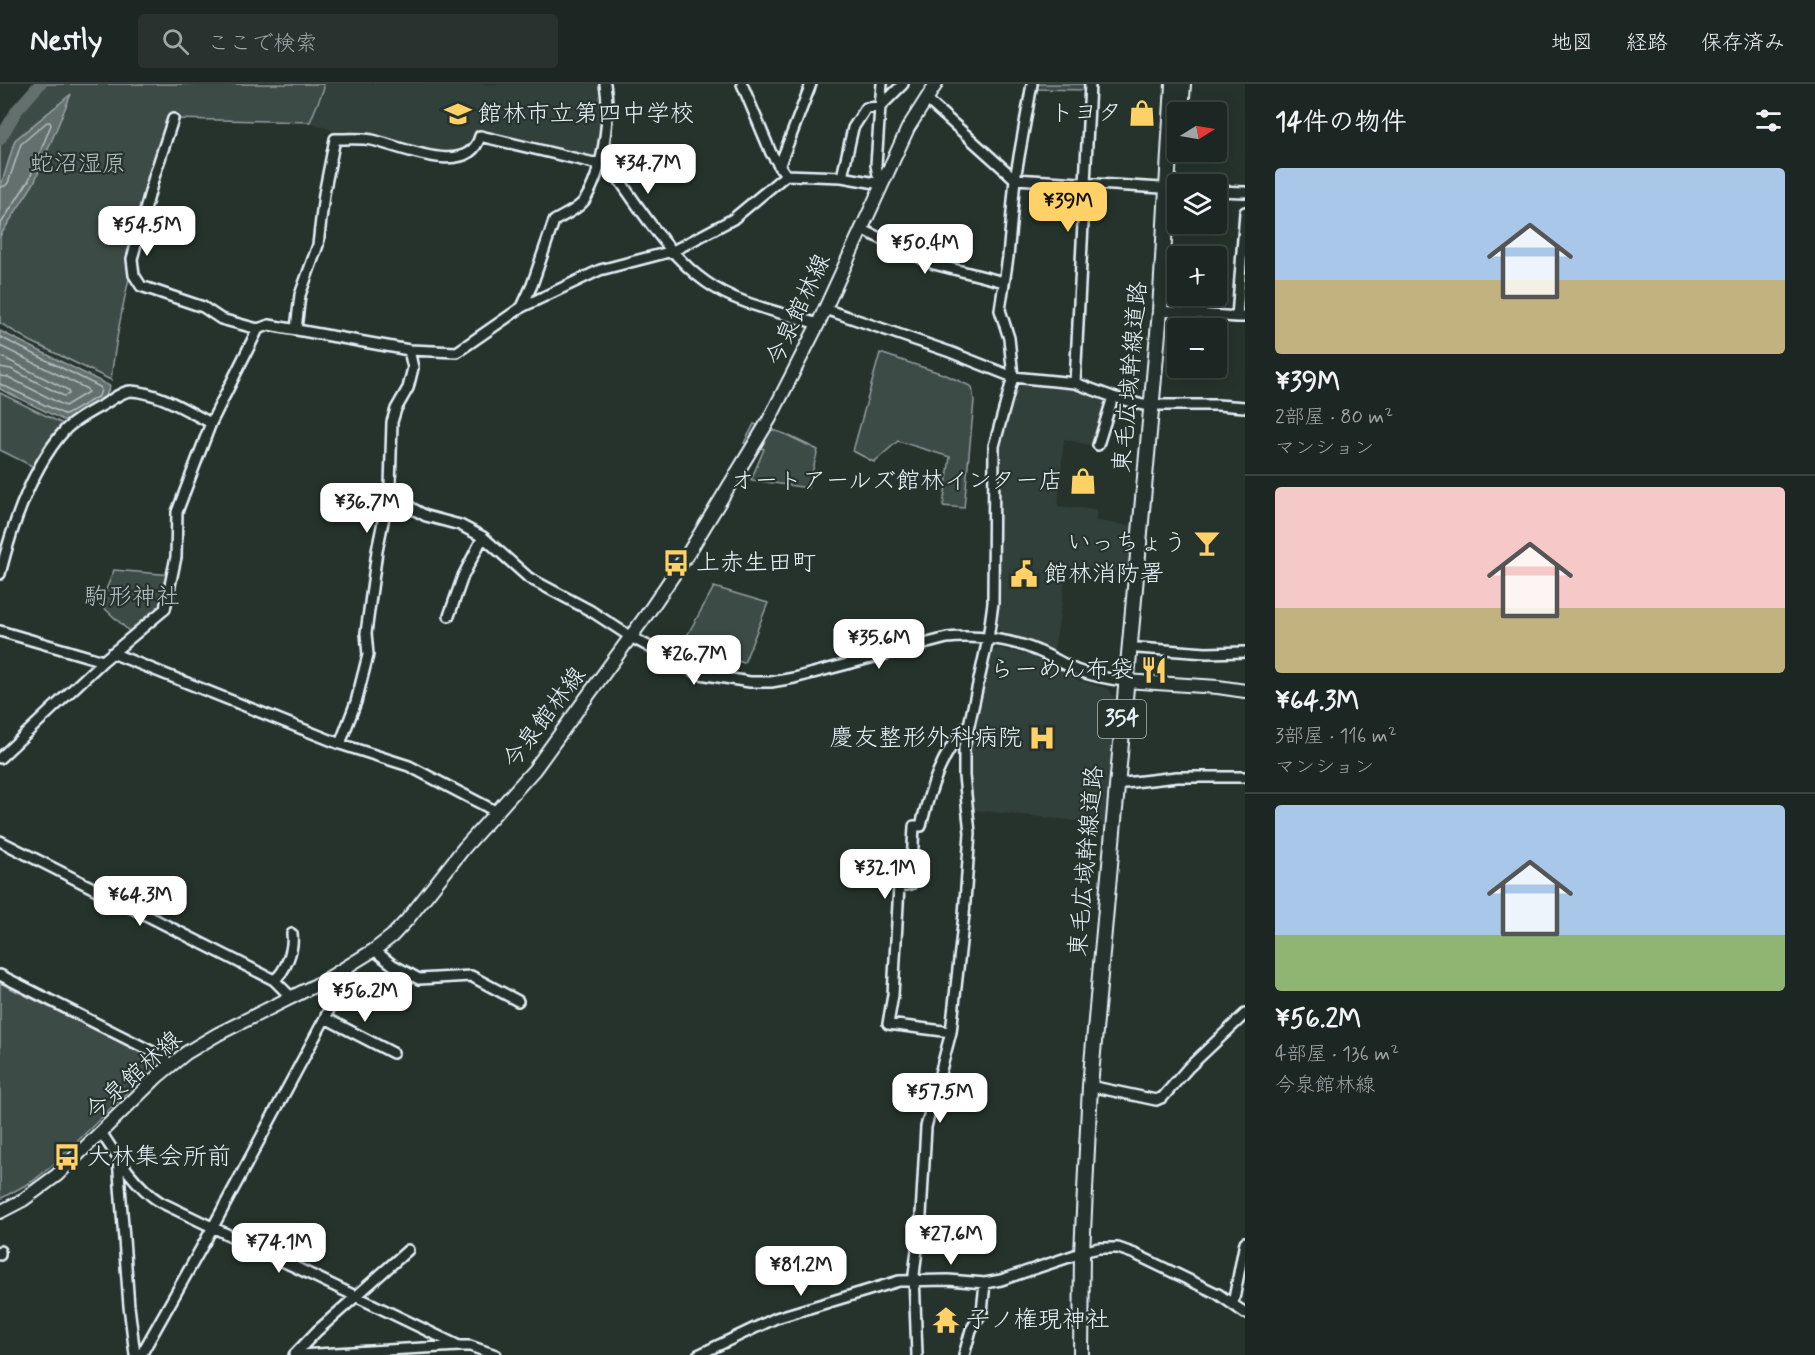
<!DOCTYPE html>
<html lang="ja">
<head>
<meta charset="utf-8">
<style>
	:root { --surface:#1c2622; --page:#29322f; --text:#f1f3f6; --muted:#a0a5a5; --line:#3a4340; --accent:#ffd166 }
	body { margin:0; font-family:Mynerve,"Klee One",sans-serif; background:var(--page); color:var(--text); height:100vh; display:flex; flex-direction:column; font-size:22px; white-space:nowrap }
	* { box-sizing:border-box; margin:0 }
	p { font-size:20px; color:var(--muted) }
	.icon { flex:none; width:33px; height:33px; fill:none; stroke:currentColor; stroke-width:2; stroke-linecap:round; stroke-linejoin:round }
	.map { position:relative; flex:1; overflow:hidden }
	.details { display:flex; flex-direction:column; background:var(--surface); width:570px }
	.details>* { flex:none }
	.needle { width:39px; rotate:79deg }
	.tools { position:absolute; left:1167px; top:18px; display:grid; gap:12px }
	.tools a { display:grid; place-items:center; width:60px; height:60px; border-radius:6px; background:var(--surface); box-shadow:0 3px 15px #0003,0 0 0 2px var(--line); font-size:30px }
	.price { position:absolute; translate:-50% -51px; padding:0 14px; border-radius:12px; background:#fff; color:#222; font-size:20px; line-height:39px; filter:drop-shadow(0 2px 3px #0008) }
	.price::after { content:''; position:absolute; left:50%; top:36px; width:18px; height:14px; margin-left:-9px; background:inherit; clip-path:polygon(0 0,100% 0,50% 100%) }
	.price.current { background:var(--accent); color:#111 }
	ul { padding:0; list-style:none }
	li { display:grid; align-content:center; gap:12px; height:318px; padding:0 30px }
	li+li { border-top:2px solid var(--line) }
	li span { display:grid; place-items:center; height:186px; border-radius:6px; color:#555 }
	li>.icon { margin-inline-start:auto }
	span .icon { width:108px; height:108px; fill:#fffc; stroke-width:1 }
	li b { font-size:26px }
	h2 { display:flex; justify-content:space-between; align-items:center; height:72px; padding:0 30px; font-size:26px }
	header { display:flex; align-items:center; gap:36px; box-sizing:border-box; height:84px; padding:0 30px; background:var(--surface); border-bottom:2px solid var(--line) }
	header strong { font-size:28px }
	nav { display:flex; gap:33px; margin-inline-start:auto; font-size:21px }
	.search { width:420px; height:54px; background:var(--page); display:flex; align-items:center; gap:15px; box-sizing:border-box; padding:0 21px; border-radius:6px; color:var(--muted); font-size:22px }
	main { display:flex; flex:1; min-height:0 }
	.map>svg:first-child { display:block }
	.built { fill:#333f3a }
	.green { fill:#3e4b47; stroke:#939ea0; stroke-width:1.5 }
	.water { fill:#636f6d; stroke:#98a3a5; stroke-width:1.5 }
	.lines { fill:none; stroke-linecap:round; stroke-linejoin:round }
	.shore { stroke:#b3bdc0; stroke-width:1.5 }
	.river { stroke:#636f6d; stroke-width:12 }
	.minor-casing { stroke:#e8f1f8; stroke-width:14 }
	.major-casing { stroke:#e8f1f8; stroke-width:16 }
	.highway-casing { stroke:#e8f1f8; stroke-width:18 }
	.minor { stroke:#26332d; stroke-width:9 }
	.major { stroke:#26332d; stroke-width:12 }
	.highway { stroke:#26332d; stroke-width:14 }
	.labels { text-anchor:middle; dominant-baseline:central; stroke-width:4.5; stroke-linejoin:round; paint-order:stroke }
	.shield { fill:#26332d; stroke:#aeb8bb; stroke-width:1.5 }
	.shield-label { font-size:22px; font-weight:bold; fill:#e8f1f8 }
	.poi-label { font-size:24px; fill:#e8f1f8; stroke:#26332d; text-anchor:end }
	.park-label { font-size:24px; fill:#b5bfc3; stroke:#26332d }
	.street-label { font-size:24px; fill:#e8f1f8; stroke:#26332d }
</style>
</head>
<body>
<header>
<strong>Nestly</strong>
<div class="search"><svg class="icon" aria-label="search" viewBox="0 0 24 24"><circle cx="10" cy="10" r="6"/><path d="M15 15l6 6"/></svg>ここで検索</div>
<nav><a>地図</a><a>経路</a><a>保存済み</a></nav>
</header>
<main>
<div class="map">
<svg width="1245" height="1271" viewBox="0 0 1245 1271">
	<rect width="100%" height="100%" fill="#26332d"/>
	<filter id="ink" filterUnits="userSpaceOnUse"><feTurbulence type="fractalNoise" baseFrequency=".0167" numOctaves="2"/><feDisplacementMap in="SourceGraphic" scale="12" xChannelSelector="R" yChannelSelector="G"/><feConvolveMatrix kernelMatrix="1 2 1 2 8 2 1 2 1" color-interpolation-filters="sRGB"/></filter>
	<g filter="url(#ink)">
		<path class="built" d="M323,0H601L603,22L599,72L591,75L477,47L474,59L464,68L424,67L333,51L332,46L310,38L324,4Z
			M1024,300L1079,307L1107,319L1093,362L1064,355L1058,422L1097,426L1096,437L1132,442L1128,489L1067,484L1054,568L1029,556L1002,550L997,542L1000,504L998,391L1001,363L1008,334L1018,303Z
			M999,564L1032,572L1080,597L1108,605L1116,616L1106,740L974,726L970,697V663L990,569Z"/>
		<path class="green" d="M46,0H323L324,4L310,38L173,35C148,122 121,207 111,296L30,257L0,239V59L4,47Z
			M1035,0H1087L1086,6L1034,5Z
			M880,269L946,291L972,303L974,317L964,424L943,422L950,373L898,357L874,378L853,367Z
			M0,309L65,341L54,353L36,384L0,366Z
			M754,340L785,350L818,366L808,404L751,396L764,365L744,359Z
			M114,486L172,491L161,523L131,549L100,520Z
			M714,503L768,519L744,579L683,559Z
			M0,899L156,976V980L53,1081L33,1097L0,1115Z"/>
		<path class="water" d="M71,10L34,99L0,152V105L15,56Z
			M0,247L110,302L104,316L67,338L0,305Z"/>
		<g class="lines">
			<path class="shore" d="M0,103L5,102L8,99L21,60L47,38H50L51,41L29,96L0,141
				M0,253L100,303L101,306L99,312L66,331L0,300
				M0,262L87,305L88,308L65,322L8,293L0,292
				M0,272L68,306L69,310L64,312L11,285L0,283"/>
			<path class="river" d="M0,55L17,26L40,0"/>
			<defs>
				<path id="minor" d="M742,0L771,69L786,91L842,93L881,100
					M926,15L1015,95L1178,105
					M173,35L154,93L132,175L134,191L141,202L203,223L221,235L258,245
					M779,83L811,0
					M842,93L853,44L866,24L880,23L882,0
					M883,94L878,91L876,81L880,23L903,0
					M1216,107L1245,108
					M1245,128L1237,233H1245
					M861,145L934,180L1004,198
					M522,223L532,201L554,137C564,131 577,126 584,117C603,89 611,33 605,0
					M825,225L950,268L1013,293L1075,299L1113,313L1143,321H1217L1245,323
					M1160,227L1237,233
					M296,245L300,211L318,161L324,110L335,55C347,55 361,54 372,56C400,62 469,95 480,52L594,79L602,76L608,80C636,118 667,171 706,198C738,221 781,228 818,240
					M1075,299L1090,0
					M1098,361L1113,313
					M390,403L406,420L415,426L426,432L460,441L483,453L529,494L591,527L631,553L700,590L750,598H771L794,594L947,554C976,551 1011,555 1038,567C1051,572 1063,580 1076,586C1092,592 1108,595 1125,597
					M0,490C12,442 31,384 65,346C76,335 90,328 103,321C111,316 123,307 131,307C161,309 185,326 211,339
					M449,532L463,492L483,453
					M0,547L103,577
					M1138,564L1206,569L1245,568
					M112,569L340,660L409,682L497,728
					M340,660L356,618L368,571L366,549L377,467L390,403L392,338L396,325L408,304L413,284L409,266
					M0,674L103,577L165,525L176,473L177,428L211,339L258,245L269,241L409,266L457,268L522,223L600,186L673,167L733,135L786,91
					M1125,699L1177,693H1245
					M0,757L274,896L292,914
					M374,866L393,881L419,895L471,892L518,917
					M0,891L161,972L171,981
					M274,896C286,888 294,864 292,850
					M325,934L393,969
					M951,948L888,940L893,911L899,802L911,800L914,742H921C930,705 941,670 968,641
					M1090,1002L1156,1016L1163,1013L1188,984L1245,930
					M101,1048C117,1073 135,1102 160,1118L459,1262
					M118,1075L129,1222L135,1271
					M0,1167V1171
					M1233,1220L1245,1158
					M141,1271L213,1143L325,934L350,881
					M294,1271L317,1247L408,1166
					M299,1271L459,1262H470L496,1271
					M698,1271L776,1234L899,1197L948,1196L985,1199L1001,1196L1090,1166L1099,1164H1118L1135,1170L1218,1210L1245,1229
					M917,1271L914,1191L921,1131L926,1043L951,948L964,831L970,749L964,692V664L988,555L993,519L994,362L1013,293L1009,254L1000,226L1008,173L1015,95L1032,0
					M964,1271L971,1246L982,1228L985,1199"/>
				<path id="major" d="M1125,597L1218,603L1245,607
					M0,1128L23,1116L57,1091L158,992L186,969L218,950L322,898L374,866L392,852L407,836L464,764L534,686L650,526L689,468L769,336L818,240L908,44L936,0"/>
				<path id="highway" d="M1181,28L1183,0
					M1081,1271L1082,1169L1090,1002L1160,227L1173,0"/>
			</defs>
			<use href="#minor" class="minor-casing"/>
			<use href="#major" class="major-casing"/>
			<use href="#highway" class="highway-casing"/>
			<use href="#minor" class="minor"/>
			<use href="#major" class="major"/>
			<use href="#highway" class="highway"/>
		</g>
	</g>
	<defs>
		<symbol id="shop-bare" viewBox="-9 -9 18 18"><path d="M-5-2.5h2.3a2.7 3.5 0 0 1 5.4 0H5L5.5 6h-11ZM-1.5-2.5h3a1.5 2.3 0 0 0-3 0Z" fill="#ffd166" stroke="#26332d" stroke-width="2.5" paint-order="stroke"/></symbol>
		<symbol id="school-bare" viewBox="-9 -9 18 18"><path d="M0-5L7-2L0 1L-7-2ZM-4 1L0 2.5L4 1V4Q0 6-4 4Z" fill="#ffd166" stroke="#26332d" stroke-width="2.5" paint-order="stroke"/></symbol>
		<symbol id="bar-bare" viewBox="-9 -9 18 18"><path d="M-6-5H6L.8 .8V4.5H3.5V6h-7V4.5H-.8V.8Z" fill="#ffd166" stroke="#26332d" stroke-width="2.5" paint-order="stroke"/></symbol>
		<symbol id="bus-bare" viewBox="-9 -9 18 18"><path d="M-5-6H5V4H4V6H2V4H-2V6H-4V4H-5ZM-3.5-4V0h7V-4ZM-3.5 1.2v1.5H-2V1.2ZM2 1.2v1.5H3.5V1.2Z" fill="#ffd166" stroke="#26332d" stroke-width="2.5" paint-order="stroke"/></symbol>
		<symbol id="civic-bare" viewBox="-9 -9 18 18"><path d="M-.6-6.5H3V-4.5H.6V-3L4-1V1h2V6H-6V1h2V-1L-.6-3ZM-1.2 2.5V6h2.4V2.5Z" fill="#ffd166" stroke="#26332d" stroke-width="2.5" paint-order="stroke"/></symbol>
		<symbol id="restaurant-bare" viewBox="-9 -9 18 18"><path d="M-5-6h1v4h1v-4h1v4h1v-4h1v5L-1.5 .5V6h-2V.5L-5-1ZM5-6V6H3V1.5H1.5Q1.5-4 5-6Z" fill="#ffd166" stroke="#26332d" stroke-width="2.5" paint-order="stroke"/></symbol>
		<symbol id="hospital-bare" viewBox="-9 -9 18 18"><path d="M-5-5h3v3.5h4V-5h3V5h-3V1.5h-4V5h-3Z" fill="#ffd166" stroke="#26332d" stroke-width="2.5" paint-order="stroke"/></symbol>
		<symbol id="temple-bare" viewBox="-9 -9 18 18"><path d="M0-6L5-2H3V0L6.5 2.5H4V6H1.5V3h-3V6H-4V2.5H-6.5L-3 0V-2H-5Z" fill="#ffd166" stroke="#26332d" stroke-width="2.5" paint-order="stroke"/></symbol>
	</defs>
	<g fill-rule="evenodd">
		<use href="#shop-bare" x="1123" y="10" width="38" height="38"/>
		<use href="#school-bare" x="439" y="11" width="38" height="38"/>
		<use href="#shop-bare" x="1064" y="378" width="38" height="38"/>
		<use href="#bar-bare" x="1188" y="440" width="38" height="38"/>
		<use href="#bus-bare" x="657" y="460" width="38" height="38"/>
		<use href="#civic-bare" x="1005" y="471" width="38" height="38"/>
		<use href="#restaurant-bare" x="1135" y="567" width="38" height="38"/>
		<use href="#hospital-bare" x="1023" y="635" width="38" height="38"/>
		<use href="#bus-bare" x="48" y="1054" width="38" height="38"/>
		<use href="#temple-bare" x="927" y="1217" width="38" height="38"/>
	</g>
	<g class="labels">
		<rect class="shield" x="1098" y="616" width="48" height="38" rx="4.5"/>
		<g class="shield-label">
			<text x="1122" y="635">354</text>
		</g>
		<g class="poi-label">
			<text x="1122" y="29">トヨタ</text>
			<text x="478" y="30" text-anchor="start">館林市立第四中学校</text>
			<text x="1063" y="397">オートアールズ館林インター店</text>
			<text x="1187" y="459">いっちょう</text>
			<text x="696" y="479" text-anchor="start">上赤生田町</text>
			<text x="1044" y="490" text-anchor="start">館林消防署</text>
			<text x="1134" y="586">らーめん布袋</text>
			<text x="1022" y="654">慶友整形外科病院</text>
			<text x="87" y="1073" text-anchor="start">大林集会所前</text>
			<text x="966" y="1236" text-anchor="start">子ノ権現神社</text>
		</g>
		<g class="park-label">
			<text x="78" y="80">蛇沼湿原</text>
			<text x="132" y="513">駒形神社</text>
		</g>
		<g class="street-label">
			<text transform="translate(799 226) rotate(-65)">今泉館林線</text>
			<text transform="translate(1131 293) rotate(-85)">東毛広域幹線道路</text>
			<text transform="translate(545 634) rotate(-53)">今泉館林線</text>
			<text transform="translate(1087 777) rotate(-85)">東毛広域幹線道路</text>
			<text transform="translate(134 992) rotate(-42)">今泉館林線</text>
		</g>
	</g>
</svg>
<div class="tools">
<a><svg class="needle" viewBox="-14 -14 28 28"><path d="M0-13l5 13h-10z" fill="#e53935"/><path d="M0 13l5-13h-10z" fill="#a0a5a5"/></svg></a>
<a><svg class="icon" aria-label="layers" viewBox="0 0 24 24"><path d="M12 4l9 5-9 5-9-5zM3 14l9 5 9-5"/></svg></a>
<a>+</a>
<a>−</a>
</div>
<b class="price" style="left:648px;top:111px">¥34.7M</b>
<b class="price current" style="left:1068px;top:149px">¥39M</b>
<b class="price" style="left:147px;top:173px">¥54.5M</b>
<b class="price" style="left:925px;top:191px">¥50.4M</b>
<b class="price" style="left:367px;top:450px">¥36.7M</b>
<b class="price" style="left:879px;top:586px">¥35.6M</b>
<b class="price" style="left:694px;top:602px">¥26.7M</b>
<b class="price" style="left:885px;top:816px">¥32.1M</b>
<b class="price" style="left:140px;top:843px">¥64.3M</b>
<b class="price" style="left:365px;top:939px">¥56.2M</b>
<b class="price" style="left:940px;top:1040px">¥57.5M</b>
<b class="price" style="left:951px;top:1182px">¥27.6M</b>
<b class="price" style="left:279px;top:1190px">¥74.1M</b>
<b class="price" style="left:801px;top:1213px">¥81.2M</b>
</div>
<section class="details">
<h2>14件の物件<svg class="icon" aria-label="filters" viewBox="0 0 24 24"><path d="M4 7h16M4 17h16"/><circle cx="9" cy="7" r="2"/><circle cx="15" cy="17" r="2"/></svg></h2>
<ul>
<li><span style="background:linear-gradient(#a9c7e8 60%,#c2b280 0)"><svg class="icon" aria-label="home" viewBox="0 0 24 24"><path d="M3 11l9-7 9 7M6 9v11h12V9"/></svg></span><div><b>¥39M</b><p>2部屋 · 80 m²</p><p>マンション</p></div></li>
<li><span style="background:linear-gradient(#f6c9c9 65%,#c2b280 0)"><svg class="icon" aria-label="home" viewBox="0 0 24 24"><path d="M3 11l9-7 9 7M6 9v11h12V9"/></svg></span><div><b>¥64.3M</b><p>3部屋 · 116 m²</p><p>マンション</p></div></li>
<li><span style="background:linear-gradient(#a9c7e8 70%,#8fb573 0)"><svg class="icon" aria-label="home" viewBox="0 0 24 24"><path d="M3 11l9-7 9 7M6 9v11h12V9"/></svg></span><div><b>¥56.2M</b><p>4部屋 · 136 m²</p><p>今泉館林線</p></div></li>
</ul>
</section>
</main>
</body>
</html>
